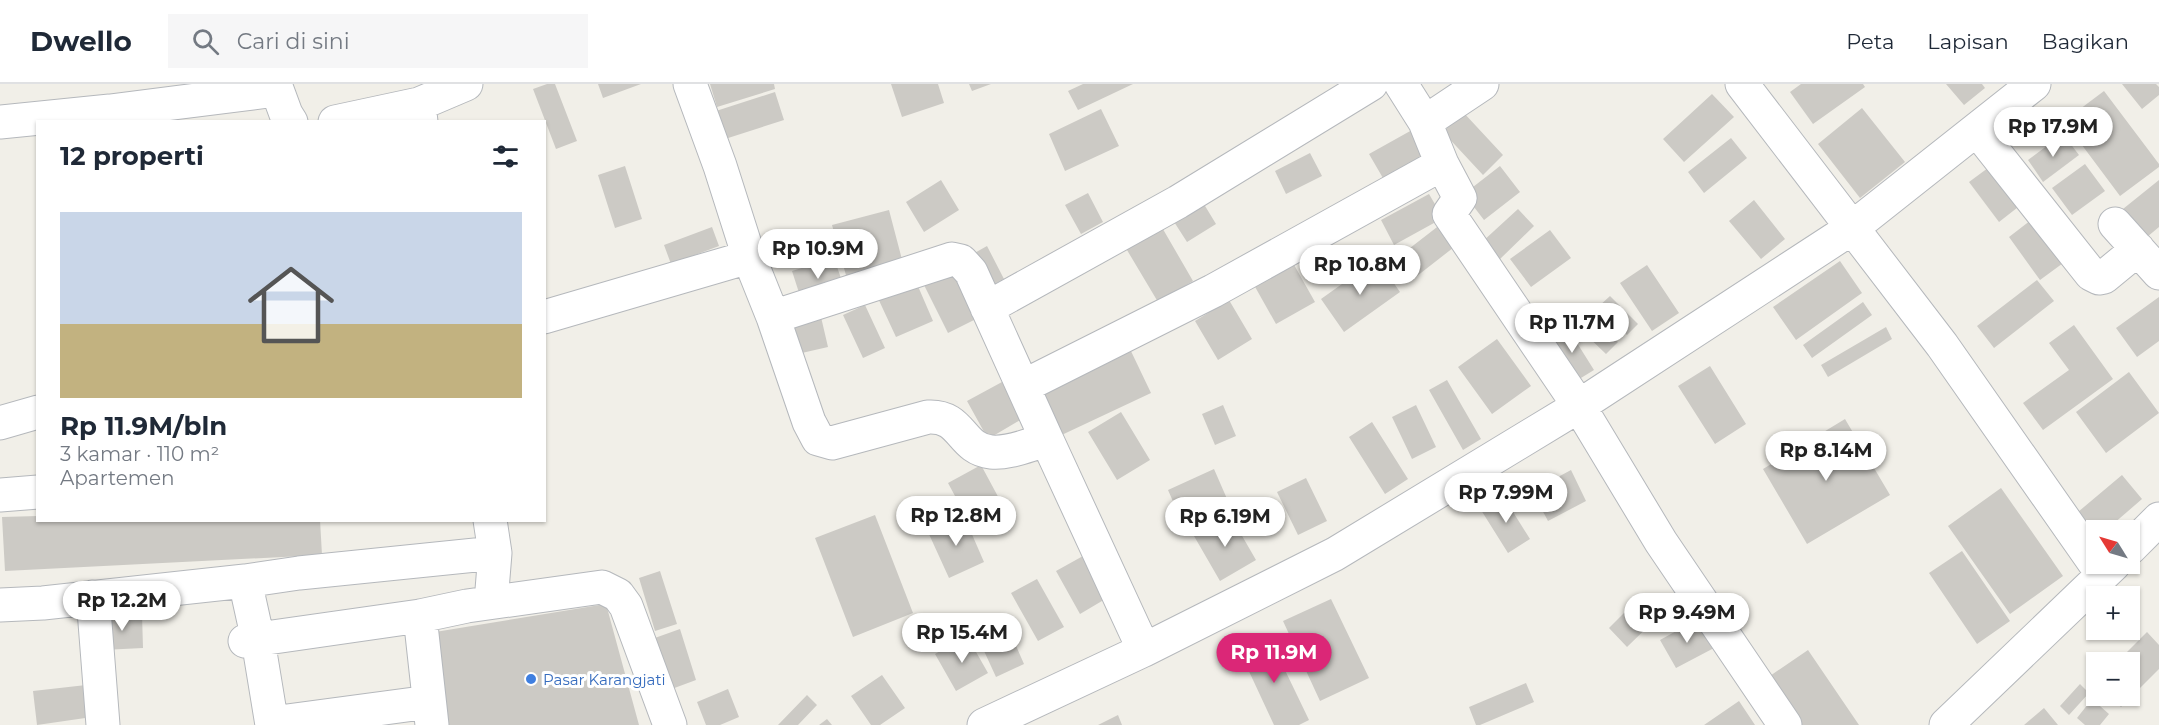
<!DOCTYPE html>
<html lang="id">
<head>
<meta charset="utf-8">
<style>
	:root { --surface:#fff; --page:#f6f6f7; --text:#1f2937; --muted:#747a83; --line:#e0e1e3; --accent:#db2777 }
	body { margin:0; font-family:Montserrat,sans-serif; background:var(--page); color:var(--text); height:100vh; display:flex; flex-direction:column; font-size:22px; white-space:nowrap }
	* { box-sizing:border-box; margin:0 }
	p { font-size:20px; color:var(--muted) }
	.icon { flex:none; width:33px; height:33px; fill:none; stroke:currentColor; stroke-width:2; stroke-linecap:round; stroke-linejoin:round }
	.map { position:relative; flex:1; overflow:hidden }
	.side { position:absolute; left:36px; top:36px; width:510px; height:402px; display:flex; flex-direction:column; background:var(--surface); border-radius:0px; box-shadow:0 2px 4px #0004 }
	.side>* { flex:none }
	.needle { width:39px; rotate:307deg }
	.fabs { position:absolute; left:2086px; top:436px; display:grid; gap:12px }
	.fabs a { display:grid; place-items:center; width:54px; height:54px; border-radius:0px; background:var(--surface); box-shadow:0 2px 4px #0004; font-size:30px }
	.price { position:absolute; translate:-50% -51px; padding:0 14px; border-radius:21px; background:#fff; color:#222; font-size:20px; line-height:39px; filter:drop-shadow(0 2px 3px #0008) }
	.price::after { content:''; position:absolute; left:50%; top:36px; width:18px; height:14px; margin-left:-9px; background:inherit; clip-path:polygon(0 0,100% 0,50% 100%) }
	.price.on { background:var(--accent); color:#fff }
	ul { padding:0; list-style:none }
	li { display:grid; align-content:center; gap:12px; height:318px; padding:0 24px }
	li span { display:grid; place-items:center; height:186px; border-radius:0px; color:#555 }
	li>.icon { margin-inline-start:auto }
	span .icon { width:108px; height:108px; fill:#fffc; stroke-width:1 }
	li b { font-size:26px }
	h2 { display:flex; justify-content:space-between; align-items:center; height:72px; padding:0 24px; font-size:26px }
	header { display:flex; align-items:center; gap:36px; box-sizing:border-box; height:84px; padding:0 30px; background:var(--surface); border-bottom:2px solid var(--line) }
	header strong { font-size:28px }
	nav { display:flex; gap:33px; margin-inline-start:auto; font-size:21px }
	.search { width:420px; height:54px; background:var(--page); display:flex; align-items:center; gap:15px; box-sizing:border-box; padding:0 21px; border-radius:0px; color:var(--muted); font-size:22px }
	.map>svg:first-child { display:block }
	.building { fill:#cccac5 }
	.lines { fill:none; stroke-linecap:round; stroke-linejoin:round }
	.minor-casing { stroke:#b5b8bc; stroke-width:35 }
	.minor { stroke:#fff; stroke-width:33 }
	.shop-dot { fill:#3f7fe0; stroke:#fff; stroke-width:2 }
	.labels { text-anchor:middle; dominant-baseline:central; stroke-width:6; stroke-linejoin:round; paint-order:stroke }
	.shop-label { font-size:15px; fill:#366cbe; stroke:#fff; text-anchor:start }
</style>
</head>
<body>
<header>
<strong>Dwello</strong>
<div class="search"><svg class="icon" aria-label="search" viewBox="0 0 24 24"><circle cx="10" cy="10" r="6"/><path d="M15 15l6 6"/></svg>Cari di sini</div>
<nav><a>Peta</a><a>Lapisan</a><a>Bagikan</a></nav>
</header>
<div class="map">
<svg width="2159" height="641" viewBox="0 0 2159 641">
	<rect width="100%" height="100%" fill="#f1efe8"/>
	<path class="building" d="M547,0H555L577,57L556,65L533,5Z
		M598,0H641L603,14Z
		M710,0H774L775,5L717,23Z
		M891,0H938L944,19L902,33Z
		M969,0H991L972,7Z
		M1083,0H1133L1078,26L1068,7Z
		M1801,0H1863L1865,3L1813,40L1790,8Z
		M1946,0H1982L1985,4L1964,21Z
		M2122,0H2156L2159,3V11L2142,25Z
		M2104,7L2159,80V83L2120,112L2064,37Z
		M775,8L784,36L725,55L716,27Z
		M1712,10L1734,33L1684,78L1663,55Z
		M1862,24L1905,78L1860,114L1818,60Z
		M1101,25L1119,62L1065,87L1049,50Z
		M1463,28L1503,71L1483,91L1443,48Z
		M1412,46L1430,77L1387,101L1369,70Z
		M2063,50L2079,71L2043,98L2028,76Z
		M1731,54L1747,74L1704,109L1688,88Z
		M1310,69L1322,92L1286,110L1275,87Z
		M2085,80L2105,107L2072,131L2052,104Z
		M1992,81L2022,120L1999,138L1969,98Z
		M625,82L642,135L615,144L598,91Z
		M1500,82L1520,108L1484,136L1464,110Z
		M941,96L959,126L924,148L906,118Z
		M2159,96V143L2141,158L2118,129Z
		M1088,109L1103,138L1081,150L1065,121Z
		M1429,110L1443,134L1394,161L1381,136Z
		M1199,112L1216,140L1187,158L1169,130Z
		M1754,116L1785,155L1761,175L1729,137Z
		M1518,125L1534,142L1499,176L1482,158Z
		M889,126L905,187L849,202L832,141Z
		M2039,130L2070,174L2040,196L2009,153Z
		M1160,140L1193,197L1158,218L1124,161Z
		M1441,140L1458,160L1417,192L1401,171Z
		M712,143L719,162L671,180L664,161Z
		M1550,146L1571,174L1531,203L1510,175Z
		M987,162L1004,195L989,203L971,171Z
		M834,174L844,203L802,218L792,187Z
		M1377,175L1400,208L1344,248L1321,215Z
		M1840,177L1862,209L1796,256L1773,223Z
		M1293,179L1315,218L1276,240L1254,201Z
		M1647,181L1679,229L1652,247L1620,199Z
		M952,187L976,235L948,249L924,201Z
		M914,193L933,237L896,253L876,210Z
		M2037,196L2054,217L1994,264L1977,242Z
		M1610,212L1638,240L1627,251L1598,223Z
		M2159,213V257L2137,273L2116,244Z
		M1229,216L1252,255L1218,276L1195,237Z
		M1863,218L1872,231L1812,274L1803,261Z
		M865,221L885,264L863,274L843,231Z
		M821,233L828,263L793,271L786,241Z
		M1593,234L1618,258L1606,270L1581,246Z
		M2074,241L2113,295L2043,346L2023,319L2069,286L2049,259Z
		M1567,243L1594,286L1576,297L1549,254Z
		M1886,243L1892,255L1828,293L1821,281Z
		M1497,255L1531,302L1492,330L1458,283Z
		M1129,263L1151,309L1051,356L1029,310Z
		M1710,282L1746,340L1715,360L1678,302Z
		M2129,288L2159,329L2106,369L2076,328Z
		M1447,296L1481,355L1463,366L1429,306Z
		M1002,298L1022,335L988,355L967,317Z
		M1223,321L1236,352L1215,361L1202,330Z
		M1416,321L1436,363L1412,375L1392,333Z
		M1121,328L1150,376L1117,396L1088,348Z
		M1845,335L1890,411L1807,460L1763,385Z
		M1372,338L1408,395L1385,410L1349,353Z
		M981,381L1002,420L969,438L948,399Z
		M1214,385L1231,424L1185,445L1168,406Z
		M1571,386L1586,417L1548,437L1532,407Z
		M2122,391L2142,415L2105,447H2097V450L2078,428Z
		M1306,394L1327,437L1298,451L1277,408Z
		M2001,404L2063,492L2010,530L1948,442Z
		M1503,412L1530,455L1508,469L1481,426Z
		M875,431L913,529L853,553L815,454Z
		M1230,431L1256,476L1220,497L1194,452Z
		M38,432V436H320L322,471L5,487L2,433Z
		M964,432L984,478L949,494L928,448Z
		M1962,467L2010,537L1977,560L1929,489Z
		M1083,472L1107,514L1080,530L1056,487Z
		M660,487L677,540L655,547L639,494Z
		M1037,495L1064,543L1038,557L1011,509Z
		M1642,511L1661,530L1627,563L1609,544Z
		M1331,515L1369,594L1320,617L1283,537Z
		M606,520L639,641H442L429,549Z
		M142,530L143,564L103,566L101,532Z
		M1002,530L1024,580L996,593L973,543Z
		M1698,535L1714,564L1676,584L1660,556Z
		M680,545L696,596L669,606L652,555Z
		M2147,548L2159,561V585L2121,623L2110,612H2130V579H2116Z
		M967,552L988,589L956,607L935,570Z
		M1269,553L1309,636L1299,641H1274L1240,568Z
		M1808,566L1859,641H1799L1767,594Z
		M882,591L905,624L880,641H871L851,612Z
		M1526,599L1534,618L1480,641H1476L1469,623Z
		M95,600L99,632L37,641L33,607Z
		M2080,600L2089,609L2069,631L2060,622Z
		M728,605L739,633L720,641H706L697,618Z
		M807,611L817,621L798,641H778Z
		M2092,615L2109,630L2100,641H2085L2077,634Z
		M1739,617L1755,641H1704Z
		M2044,624L2058,641H2024Z
		M1118,631L1122,641H1098Z
		M827,635L832,641H819Z"/>
	<g class="lines">
		<defs>
			<path id="minor" d="M275,0L286,30L291,38
				M690,0L720,82L749,173L773,233L809,338L818,355L832,359L928,333C963,331 960,365 991,368C1009,370 1030,360 1047,356L1144,566
				M1401,0L1425,38L1442,80L1460,114L1449,130L1579,322L1661,458L1785,641
				M1742,0L1942,261L2103,491
				M0,38L110,27L276,6
				M335,38L419,20
				M421,38L419,20L466,0
				M1425,38L1482,0
				M1977,46L2091,190L2099,194L2104,193L2138,165
				M2115,140L2159,189
				M987,224L1178,118L1371,0
				M544,233L749,173
				M773,233L952,175L961,177L971,188L1047,356
				M1024,302L1213,207L1442,80
				M0,339L38,328
				M0,411L38,408
				M490,436L495,469L491,518
				M2130,464L2159,435
				M93,513L103,641
				M0,521L43,519L245,497
				M420,532L432,641
				M245,557L420,532L467,522L602,503L618,511L626,522L670,641
				M272,639L429,618
				M272,641L258,556L245,497L299,489L495,469
				M984,641L1144,566L1335,470L1579,322L1852,144L2034,0
				M1946,641L2114,480"/>
		</defs>
		<use href="#minor" class="minor-casing"/>
		<use href="#minor" class="minor"/>
	</g>
	<circle class="shop-dot" cx="531" cy="595" r="6"/>
	<g class="labels">
		<g class="shop-label">
			<text x="543" y="595">Pasar Karangjati</text>
		</g>
	</g>
</svg>
<div class="fabs">
<a><svg class="needle" viewBox="-14 -14 28 28"><path d="M0-13l5 13h-10z" fill="#e53935"/><path d="M0 13l5-13h-10z" fill="#747a83"/></svg></a>
<a>+</a>
<a>−</a>
</div>
<b class="price" style="left:2053px;top:74px">Rp 17.9M</b>
<b class="price" style="left:818px;top:196px">Rp 10.9M</b>
<b class="price" style="left:1360px;top:212px">Rp 10.8M</b>
<b class="price" style="left:1572px;top:270px">Rp 11.7M</b>
<b class="price" style="left:1826px;top:398px">Rp 8.14M</b>
<b class="price" style="left:1506px;top:440px">Rp 7.99M</b>
<b class="price" style="left:956px;top:463px">Rp 12.8M</b>
<b class="price" style="left:1225px;top:464px">Rp 6.19M</b>
<b class="price" style="left:122px;top:548px">Rp 12.2M</b>
<b class="price" style="left:1687px;top:560px">Rp 9.49M</b>
<b class="price" style="left:962px;top:580px">Rp 15.4M</b>
<b class="price on" style="left:1274px;top:600px">Rp 11.9M</b>
<section class="side">
<h2>12 properti<svg class="icon" aria-label="filters" viewBox="0 0 24 24"><path d="M4 7h16M4 17h16"/><circle cx="9" cy="7" r="2"/><circle cx="15" cy="17" r="2"/></svg></h2>
<ul>
<li><span style="background:linear-gradient(#c9d6e8 60%,#c2b280 0)"><svg class="icon" aria-label="home" viewBox="0 0 24 24"><path d="M3 11l9-7 9 7M6 9v11h12V9"/></svg></span><div><b>Rp 11.9M/bln</b><p>3 kamar · 110 m²</p><p>Apartemen</p></div></li>
</ul>
</section>
</div>
</body>
</html>
